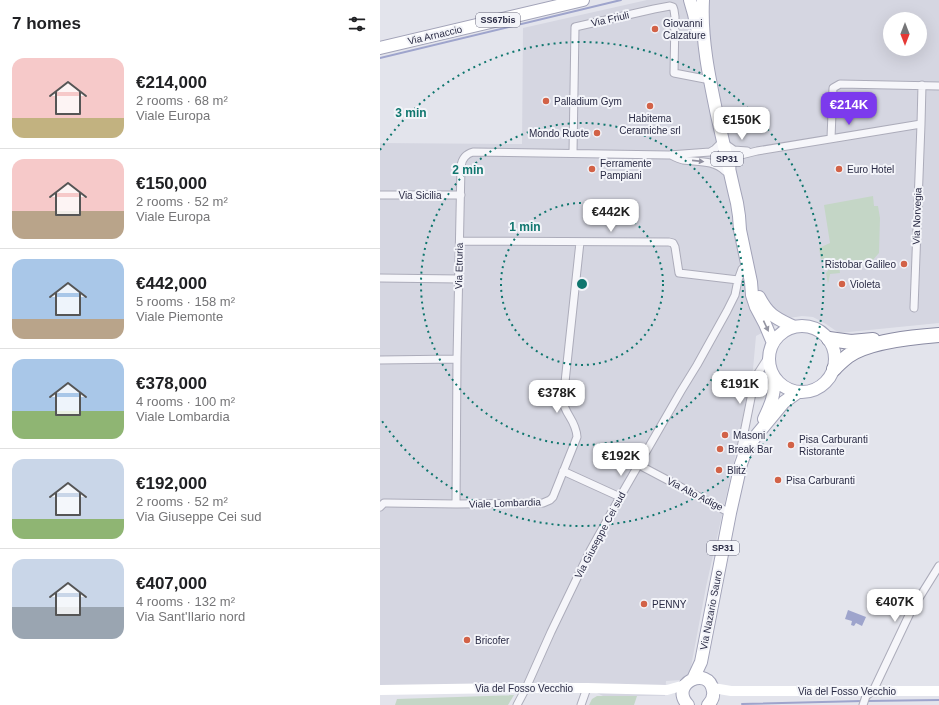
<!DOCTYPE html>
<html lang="en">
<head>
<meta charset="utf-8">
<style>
	:root { --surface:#fff; --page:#f2f2f2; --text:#202124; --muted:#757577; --line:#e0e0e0; --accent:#7c3aed }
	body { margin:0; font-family:Helvetica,sans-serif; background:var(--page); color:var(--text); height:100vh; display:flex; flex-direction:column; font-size:15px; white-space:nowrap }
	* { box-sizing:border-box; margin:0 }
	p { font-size:13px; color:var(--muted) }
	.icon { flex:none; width:22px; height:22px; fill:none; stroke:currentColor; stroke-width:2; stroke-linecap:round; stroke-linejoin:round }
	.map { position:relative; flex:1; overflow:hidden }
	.side { display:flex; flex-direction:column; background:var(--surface); width:380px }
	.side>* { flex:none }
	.needle { width:26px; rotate:180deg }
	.tools { position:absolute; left:503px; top:12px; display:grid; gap:8px }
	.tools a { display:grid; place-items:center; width:44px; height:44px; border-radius:50%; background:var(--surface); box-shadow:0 4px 16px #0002; font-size:20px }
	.price { position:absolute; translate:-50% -34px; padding:0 9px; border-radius:8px; background:#fff; color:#222; font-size:13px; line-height:26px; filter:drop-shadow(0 1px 2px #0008) }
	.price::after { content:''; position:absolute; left:50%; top:24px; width:12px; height:9px; margin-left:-6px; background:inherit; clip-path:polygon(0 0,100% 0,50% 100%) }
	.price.on { background:var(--accent); color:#fff }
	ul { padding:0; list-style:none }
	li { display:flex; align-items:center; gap:12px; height:100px; padding:0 12px }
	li+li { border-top:1px solid var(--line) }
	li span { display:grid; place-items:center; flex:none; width:112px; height:80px; border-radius:12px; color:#555 }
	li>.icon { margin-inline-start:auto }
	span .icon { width:48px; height:48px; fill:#fffc; stroke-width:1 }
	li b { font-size:17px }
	h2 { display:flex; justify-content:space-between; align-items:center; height:48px; padding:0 12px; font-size:17px }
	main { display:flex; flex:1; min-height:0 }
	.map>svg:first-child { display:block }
	.built { fill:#d5d6e1; fill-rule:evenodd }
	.green { fill:#c4d6c6 }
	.water { fill:#9ea4cc }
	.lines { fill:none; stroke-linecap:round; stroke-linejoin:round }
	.stream { stroke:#9ea4cc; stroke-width:2 }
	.street-casing { stroke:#acacba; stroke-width:9 }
	.primary-casing { stroke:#a2a3b8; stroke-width:14 }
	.highway-casing { stroke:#8a8ba3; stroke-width:16 }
	.street { stroke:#f6f6fa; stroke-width:7 }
	.secondary { stroke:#fff; stroke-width:10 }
	.primary { stroke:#fff; stroke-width:12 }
	.highway { stroke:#fff; stroke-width:14 }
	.oneway { fill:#9090a0 }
	.oneway2 { fill:#9495a2 }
	.ring { fill:none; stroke:#0f766e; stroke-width:2; stroke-dasharray:2 4 }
	.poi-dot { fill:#d26247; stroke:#f3f4f9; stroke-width:1.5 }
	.labels { text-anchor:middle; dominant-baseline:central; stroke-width:4; stroke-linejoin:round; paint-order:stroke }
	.shield { fill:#f3f4f9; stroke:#66677b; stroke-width:1 }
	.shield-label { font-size:9px; font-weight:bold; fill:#2a2b45 }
	.street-label { font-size:10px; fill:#2a2b45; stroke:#f3f4f9 }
	.poi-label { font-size:10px; fill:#2a2b45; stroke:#f3f4f9; text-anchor:start }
	.centre { fill:#0f766e; stroke:#f3f4f9; stroke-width:2 }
	.ring-label { font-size:12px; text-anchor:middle; font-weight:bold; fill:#0f766e; stroke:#f3f4f9; stroke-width:4; stroke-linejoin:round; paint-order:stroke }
</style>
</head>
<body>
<main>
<section class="side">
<h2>7 homes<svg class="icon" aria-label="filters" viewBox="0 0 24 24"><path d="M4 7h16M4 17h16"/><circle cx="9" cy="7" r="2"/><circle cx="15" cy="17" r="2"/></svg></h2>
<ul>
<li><span style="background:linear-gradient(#f6c9c9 75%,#c2b280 0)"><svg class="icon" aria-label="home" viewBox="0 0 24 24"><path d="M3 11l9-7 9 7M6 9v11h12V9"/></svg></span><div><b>€214,000</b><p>2 rooms · 68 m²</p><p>Viale Europa</p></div></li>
<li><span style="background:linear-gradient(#f6c9c9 65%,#b9a48a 0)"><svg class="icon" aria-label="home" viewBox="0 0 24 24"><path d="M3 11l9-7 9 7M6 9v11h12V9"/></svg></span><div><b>€150,000</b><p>2 rooms · 52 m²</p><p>Viale Europa</p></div></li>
<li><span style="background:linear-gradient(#a9c7e8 75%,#b9a48a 0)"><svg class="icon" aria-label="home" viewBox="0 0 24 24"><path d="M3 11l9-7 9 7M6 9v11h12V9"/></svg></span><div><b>€442,000</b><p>5 rooms · 158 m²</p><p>Viale Piemonte</p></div></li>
<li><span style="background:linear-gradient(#a9c7e8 65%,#8fb573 0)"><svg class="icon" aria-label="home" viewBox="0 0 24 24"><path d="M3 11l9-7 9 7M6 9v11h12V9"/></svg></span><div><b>€378,000</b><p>4 rooms · 100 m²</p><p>Viale Lombardia</p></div></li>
<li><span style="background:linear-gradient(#c9d6e8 75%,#8fb573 0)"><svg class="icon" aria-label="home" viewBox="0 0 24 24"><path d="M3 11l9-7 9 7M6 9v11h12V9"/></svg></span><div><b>€192,000</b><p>2 rooms · 52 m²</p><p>Via Giuseppe Cei sud</p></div></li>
<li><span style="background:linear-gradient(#c9d6e8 60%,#9aa5b1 0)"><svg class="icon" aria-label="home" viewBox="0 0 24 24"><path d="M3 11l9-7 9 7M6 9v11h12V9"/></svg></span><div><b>€407,000</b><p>4 rooms · 132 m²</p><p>Via Sant'Ilario nord</p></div></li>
</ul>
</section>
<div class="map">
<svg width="559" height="705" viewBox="0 0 559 705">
	<rect width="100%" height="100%" fill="#e3e4ec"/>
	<path class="built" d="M267,0H559V323L459,333L446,324L433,317L422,316L409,318L376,336L373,369L356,452L326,587L310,672L302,680L286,681L285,696H223L217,693H0V143L142,144L143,28ZM510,19H540V49H510Z"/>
	<path class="green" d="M493,196L494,206H498L500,218L499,253L492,261L459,265L460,273L450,274L448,284L446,273L454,263L453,258L441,259L439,248L450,243L444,205Z
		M134,695L128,705H15L17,699Z
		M217,696H257L254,705H209L212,699Z"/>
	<path class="water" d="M468,610L486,617L482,626L476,623L474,626L471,625L472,621L465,619Z"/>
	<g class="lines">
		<path class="stream" d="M0,58L241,0
			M486,701L559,700
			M362,704L482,701"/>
		<defs>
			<path id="street" d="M451,138L453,88L460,84L559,86
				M344,143L354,150L367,151
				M193,153L195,27L274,9L290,6L293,7L294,10L295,17L294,73L325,79
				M291,155C295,157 299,159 303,160C318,162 334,160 345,171
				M352,167V160L353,157L377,151L541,124L542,85
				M0,195H81
				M80,241L289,242L293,243L295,247L299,273L358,280
				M0,278L79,279
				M534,308L541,124
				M0,360L77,359
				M361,454V448L375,378L389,356
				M259,465L350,513
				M183,471L240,497
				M76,504L163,503L170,500L173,497L197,437C196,420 185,415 183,401L200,242
				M0,507L4,503H7L76,504L77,359L81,166C82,158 86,154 93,152L289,155L330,152L335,149L340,144
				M137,705L146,688L171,632L210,551L240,497L301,391L317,365L347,311L355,295L358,280L362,269L367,265
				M201,705L207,688
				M483,705L486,696L493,691L531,611L559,566"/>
			<path id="primary" d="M310,0L314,14L317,28
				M323,0C321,39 329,77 337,115C344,145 350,174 357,203L359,216L360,230L371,282L372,295L376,307L385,324L393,343
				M0,48L203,0
				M379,297C389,316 396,318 414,327
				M389 359a33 33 0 1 1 66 0a33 33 0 1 1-66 0Z
				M384,419C391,404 395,396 394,378
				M313,679L321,662L350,513L361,464L366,450L375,437L404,402L418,392
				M308,705C288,684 329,664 333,691C334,697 332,701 328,705"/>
			<path id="highway" d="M449,339L471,342L493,340
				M454,369C458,364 463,360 468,356C489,341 533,337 559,335"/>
		</defs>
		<use href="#street" class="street-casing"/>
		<use href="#primary" class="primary-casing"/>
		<use href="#highway" class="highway-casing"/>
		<use href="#street" class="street"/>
		<path class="secondary" d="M333,688L351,691H559
			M0,690L133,688H207L287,690L305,685"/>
		<use href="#primary" class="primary"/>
		<use href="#highway" class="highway"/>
	</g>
	<defs><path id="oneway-solid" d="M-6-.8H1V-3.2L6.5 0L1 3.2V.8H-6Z"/></defs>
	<use class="oneway" href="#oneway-solid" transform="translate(318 161) rotate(6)"/>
	<use class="oneway2" href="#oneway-solid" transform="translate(386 326) rotate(65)"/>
	<g class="ring">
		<circle cx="202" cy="284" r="81"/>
		<circle cx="202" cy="284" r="161"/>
		<path d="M0 150A242 242 0 1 1 0 418"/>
	</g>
	<g class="poi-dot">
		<circle cx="275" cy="29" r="4"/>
		<circle cx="166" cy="101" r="4"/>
		<circle cx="270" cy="106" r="4"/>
		<circle cx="217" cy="133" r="4"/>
		<circle cx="212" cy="169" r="4"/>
		<circle cx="459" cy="169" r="4"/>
		<circle cx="524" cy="264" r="4"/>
		<circle cx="462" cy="284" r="4"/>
		<circle cx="345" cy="435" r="4"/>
		<circle cx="411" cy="445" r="4"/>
		<circle cx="340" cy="449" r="4"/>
		<circle cx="339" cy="470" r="4"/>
		<circle cx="398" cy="480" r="4"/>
		<circle cx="264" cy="604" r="4"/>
		<circle cx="87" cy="640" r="4"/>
	</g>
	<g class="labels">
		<g class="shield">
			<rect x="96" y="13" width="44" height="14" rx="3"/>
			<rect x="331" y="152" width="32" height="14" rx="3"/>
			<rect x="327" y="541" width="32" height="14" rx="3"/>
		</g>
		<g class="shield-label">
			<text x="118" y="20">SS67bis</text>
			<text x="347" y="159">SP31</text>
			<text x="343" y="548">SP31</text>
		</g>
		<g class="street-label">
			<text transform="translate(230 19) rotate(-13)">Via Friuli</text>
			<text transform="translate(55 35) rotate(-13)">Via Arnaccio</text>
			<text x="40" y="195">Via Sicilia</text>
			<text transform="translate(537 216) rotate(-88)">Via Norvegia</text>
			<text transform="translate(79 266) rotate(-89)">Via Etruria</text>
			<text transform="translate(315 494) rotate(27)">Via Alto Adige</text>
			<text transform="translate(125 503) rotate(-2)">Viale Lombardia</text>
			<text transform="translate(220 535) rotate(-62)">Via Giuseppe Cei sud</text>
			<text transform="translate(331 610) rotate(-79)">Via Nazario Sauro</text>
			<text x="144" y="688">Via del Fosso Vecchio</text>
			<text x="467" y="691">Via del Fosso Vecchio</text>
		</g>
		<g class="poi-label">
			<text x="283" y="23">Giovanni<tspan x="283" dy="12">Calzature</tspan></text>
			<text x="174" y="101">Palladium Gym</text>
			<text x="270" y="118" text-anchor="middle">Habitema<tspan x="270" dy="12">Ceramiche srl</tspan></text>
			<text x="209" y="133" text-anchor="end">Mondo Ruote</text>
			<text x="220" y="163">Ferramente<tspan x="220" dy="12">Pampiani</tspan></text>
			<text x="467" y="169">Euro Hotel</text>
			<text x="516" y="264" text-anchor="end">Ristobar Galileo</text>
			<text x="470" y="284">Violeta</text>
			<text x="353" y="435">Masoni</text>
			<text x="419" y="439">Pisa Carburanti<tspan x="419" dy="12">Ristorante</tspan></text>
			<text x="348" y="449">Break Bar</text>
			<text x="347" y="470">Blitz</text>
			<text x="406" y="480">Pisa Carburanti</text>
			<text x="272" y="604">PENNY</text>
			<text x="95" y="640">Bricofer</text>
		</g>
	</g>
	<circle cx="202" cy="284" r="6" class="centre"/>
	<g class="ring-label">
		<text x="31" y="117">3 min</text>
		<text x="88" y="174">2 min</text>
		<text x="145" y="231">1 min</text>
	</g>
</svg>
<div class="tools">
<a><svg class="needle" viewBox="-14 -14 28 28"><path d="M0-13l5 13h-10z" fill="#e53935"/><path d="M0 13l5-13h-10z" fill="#757577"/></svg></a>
</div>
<b class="price on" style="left:469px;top:126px">€214K</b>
<b class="price" style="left:362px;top:141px">€150K</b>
<b class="price" style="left:231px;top:233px">€442K</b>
<b class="price" style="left:360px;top:405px">€191K</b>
<b class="price" style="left:177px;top:414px">€378K</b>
<b class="price" style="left:241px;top:477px">€192K</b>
<b class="price" style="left:515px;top:623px">€407K</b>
</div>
</main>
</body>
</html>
